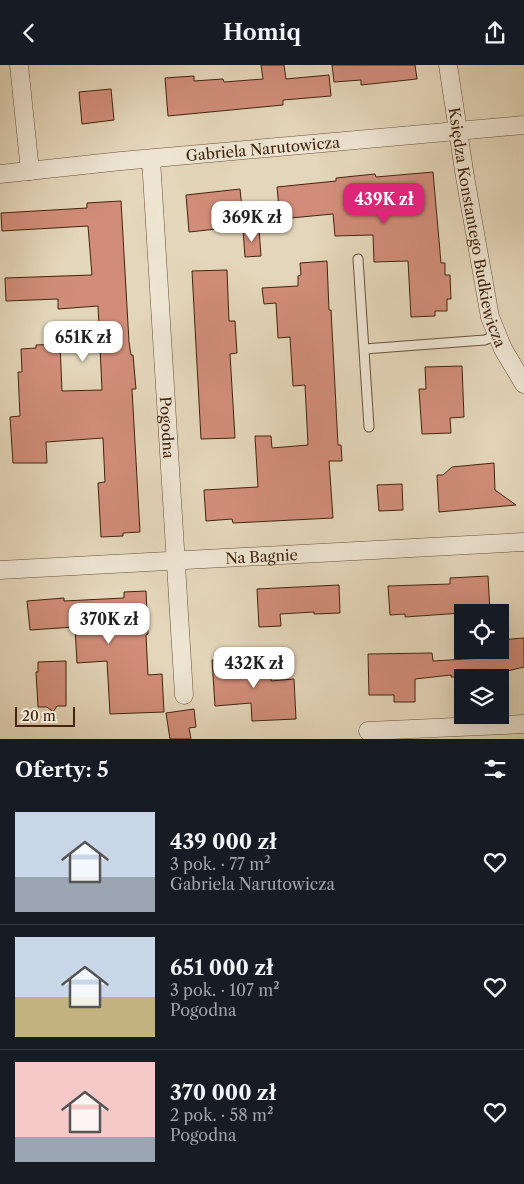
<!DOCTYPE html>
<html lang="pl">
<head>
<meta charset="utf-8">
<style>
	:root { --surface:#171b24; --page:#242831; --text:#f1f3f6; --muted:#9ea1a6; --line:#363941; --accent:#db2777 }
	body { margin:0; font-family:"Libre Caslon Text",serif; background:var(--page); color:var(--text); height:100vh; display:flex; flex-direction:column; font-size:19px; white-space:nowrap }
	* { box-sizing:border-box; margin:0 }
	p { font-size:16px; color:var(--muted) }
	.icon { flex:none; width:28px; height:28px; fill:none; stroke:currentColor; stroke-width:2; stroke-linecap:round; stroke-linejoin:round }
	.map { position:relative; height:674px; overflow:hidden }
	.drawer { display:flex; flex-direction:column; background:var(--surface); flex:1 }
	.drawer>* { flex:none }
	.fabs { position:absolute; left:454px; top:539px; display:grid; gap:10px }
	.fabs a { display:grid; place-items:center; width:55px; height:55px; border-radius:0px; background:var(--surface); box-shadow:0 5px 20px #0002; font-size:25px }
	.scale { position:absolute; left:15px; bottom:12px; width:60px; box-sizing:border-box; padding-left:5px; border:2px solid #42240c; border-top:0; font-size:14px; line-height:18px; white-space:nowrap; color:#42240c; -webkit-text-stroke:4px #ede4d2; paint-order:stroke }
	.price { position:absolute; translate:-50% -42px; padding:0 11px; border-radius:10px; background:#fff; color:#222; font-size:16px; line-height:32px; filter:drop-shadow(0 1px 2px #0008) }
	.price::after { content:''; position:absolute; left:50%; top:30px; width:15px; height:11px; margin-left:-8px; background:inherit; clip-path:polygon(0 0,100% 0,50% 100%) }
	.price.active { background:var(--accent); color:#fff }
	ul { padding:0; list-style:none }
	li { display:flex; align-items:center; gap:15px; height:125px; padding:0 15px }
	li+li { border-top:1px solid var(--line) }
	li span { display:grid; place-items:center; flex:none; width:140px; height:100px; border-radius:0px; color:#555 }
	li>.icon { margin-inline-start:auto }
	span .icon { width:60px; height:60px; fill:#fffc; stroke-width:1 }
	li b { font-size:21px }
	h2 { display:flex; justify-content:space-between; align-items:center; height:60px; padding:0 15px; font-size:21px }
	header { display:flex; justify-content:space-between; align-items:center; height:65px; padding:0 15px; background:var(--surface); font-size:22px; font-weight:700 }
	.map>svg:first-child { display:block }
	.building { fill:#d18d79; stroke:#42240c }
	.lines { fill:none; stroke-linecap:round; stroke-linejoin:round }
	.service-casing { stroke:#6a5038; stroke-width:11 }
	.minor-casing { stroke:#6a5038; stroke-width:19 }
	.service { stroke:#ede4d2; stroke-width:9 }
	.minor { stroke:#ede4d2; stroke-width:18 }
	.labels { text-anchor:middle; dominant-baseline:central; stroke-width:4.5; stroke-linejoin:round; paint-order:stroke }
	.street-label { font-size:15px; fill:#42240c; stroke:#ede4d2 }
</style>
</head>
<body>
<header><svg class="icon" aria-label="back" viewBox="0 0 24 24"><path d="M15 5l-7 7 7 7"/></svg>Homiq<svg class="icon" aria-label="share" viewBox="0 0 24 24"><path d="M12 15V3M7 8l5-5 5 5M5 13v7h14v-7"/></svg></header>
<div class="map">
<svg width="524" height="674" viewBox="0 0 524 674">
	<rect width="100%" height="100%" fill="#e4d6ba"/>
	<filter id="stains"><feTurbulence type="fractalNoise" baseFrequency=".004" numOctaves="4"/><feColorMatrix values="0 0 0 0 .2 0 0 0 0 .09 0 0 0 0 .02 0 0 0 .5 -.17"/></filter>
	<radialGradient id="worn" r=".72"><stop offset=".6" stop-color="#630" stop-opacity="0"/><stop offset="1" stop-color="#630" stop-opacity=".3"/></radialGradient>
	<path class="building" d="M261,0H284L286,14L329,10L331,31L283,35V40L168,51L165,13L194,11V16L223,14L224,17L263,14Z
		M332,0H415L417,14L361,20V15L334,17Z
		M111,24L114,55L82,59L79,27Z
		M433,107L441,198H445V210H450L451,234H447V246H435V251L411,252L408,196L374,197L373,170L335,171L333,149L280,154L277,122L336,116V113L375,109L376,112Z
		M240,124L244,161L189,167L186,130Z
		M121,136L129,277L131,290H133L136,324H132L140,467L123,468V471L101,472L98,418L105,417L103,373L46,377L47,398H13L10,352L20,351L18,307H22L21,284L36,283V280L60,279L62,326L102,325L98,241L58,244V234L6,236L5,213L92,210L88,161L2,166L1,148L87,143V138Z
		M259,164L261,191L245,192L243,165Z
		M327,196L329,245H331L338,380H341L342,396H329L333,453L233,458L232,454L206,456L204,425L258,422L255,371H271L272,383L308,380L305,320L293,321L290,272L278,273L276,238L264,239L262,223L298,221V211L301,210L300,198Z
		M227,205L229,256H235L237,288L230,289L235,373L201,374L192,206Z
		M462,301L464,352L450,353L451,368L422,369L419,324H426L425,302Z
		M494,398L495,425L516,440L439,447L437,410H443L452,402Z
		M402,419L403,445L379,446L377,420Z
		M488,511L490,546L405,552V549L390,550L388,521L450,519V513Z
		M339,520L340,548L314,549V547L280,549L281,561L259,562L257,524Z
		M146,526L148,569L146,570L148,610L162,609L164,647L110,649L107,596L77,598L75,562L30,565L27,536L64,533V536L124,533V527Z
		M524,573V602L499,608V612H451V610L415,614V637H394V630H369L368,589L432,588L433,596L500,592V575Z
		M238,594V597L270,595L271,616L294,614L296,654L252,656L251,638L215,641L212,595Z
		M66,596V641H57L53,647L47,642H38L36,607H38V597Z
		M194,644L196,662L189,663L191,674H170L166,648Z"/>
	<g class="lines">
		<defs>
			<path id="service" d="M358,194L369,362
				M364,284L485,275L496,270"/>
			<g id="minor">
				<path d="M19,0L30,106"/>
				<path id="s1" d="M448,0L465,112L490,252L503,284L524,319"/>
				<path id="s2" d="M151,94L184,630"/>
				<path id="s3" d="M0,109L121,96L524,60"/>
				<path id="s4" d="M0,505L524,477"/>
				<path d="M368,666L524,659"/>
			</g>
		</defs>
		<use href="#service" class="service-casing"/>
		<use href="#minor" class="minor-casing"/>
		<use href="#service" class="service"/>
		<use href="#minor" class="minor"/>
	</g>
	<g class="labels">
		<g class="street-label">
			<text stroke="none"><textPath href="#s3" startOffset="264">Gabriela Narutowicza</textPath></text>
			<text stroke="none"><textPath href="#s1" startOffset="165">Księdza Konstantego Budkiewicza</textPath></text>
			<text stroke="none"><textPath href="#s2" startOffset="269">Pogodna</textPath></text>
			<text stroke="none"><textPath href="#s4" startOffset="262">Na Bagnie</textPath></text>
		</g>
	</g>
	<rect width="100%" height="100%" filter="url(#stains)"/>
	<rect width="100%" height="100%" fill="url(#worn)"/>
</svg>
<div class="fabs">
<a><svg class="icon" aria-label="locate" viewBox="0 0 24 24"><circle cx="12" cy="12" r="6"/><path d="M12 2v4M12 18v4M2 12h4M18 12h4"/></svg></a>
<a><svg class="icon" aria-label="layers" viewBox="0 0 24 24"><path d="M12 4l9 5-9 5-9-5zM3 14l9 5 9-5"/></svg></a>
</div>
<div class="scale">20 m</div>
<b class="price active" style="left:384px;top:160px">439K zł</b>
<b class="price" style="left:252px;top:178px">369K zł</b>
<b class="price" style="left:83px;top:298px">651K zł</b>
<b class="price" style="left:109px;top:580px">370K zł</b>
<b class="price" style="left:254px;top:624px">432K zł</b>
</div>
<section class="drawer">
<h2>Oferty: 5<svg class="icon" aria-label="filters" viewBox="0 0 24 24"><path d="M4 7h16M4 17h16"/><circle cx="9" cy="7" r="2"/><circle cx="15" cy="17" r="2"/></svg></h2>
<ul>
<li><span style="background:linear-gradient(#c9d6e8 65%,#9aa5b1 0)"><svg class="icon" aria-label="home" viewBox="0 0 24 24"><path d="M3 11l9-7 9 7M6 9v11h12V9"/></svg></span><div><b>439 000 zł</b><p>3 pok. · 77 m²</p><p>Gabriela Narutowicza</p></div><svg class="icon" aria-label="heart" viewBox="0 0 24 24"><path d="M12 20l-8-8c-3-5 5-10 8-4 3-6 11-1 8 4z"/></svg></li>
<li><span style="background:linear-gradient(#c9d6e8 60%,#c2b280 0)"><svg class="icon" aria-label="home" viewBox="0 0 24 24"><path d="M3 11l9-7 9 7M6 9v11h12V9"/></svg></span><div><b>651 000 zł</b><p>3 pok. · 107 m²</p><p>Pogodna</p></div><svg class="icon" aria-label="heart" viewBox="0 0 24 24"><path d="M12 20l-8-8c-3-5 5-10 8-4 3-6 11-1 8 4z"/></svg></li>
<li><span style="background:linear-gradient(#f6c9c9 75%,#9aa5b1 0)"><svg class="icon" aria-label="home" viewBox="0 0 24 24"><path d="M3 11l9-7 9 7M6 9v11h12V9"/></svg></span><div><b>370 000 zł</b><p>2 pok. · 58 m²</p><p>Pogodna</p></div><svg class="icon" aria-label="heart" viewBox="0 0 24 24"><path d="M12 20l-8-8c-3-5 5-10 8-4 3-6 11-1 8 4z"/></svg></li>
</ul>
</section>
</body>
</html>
